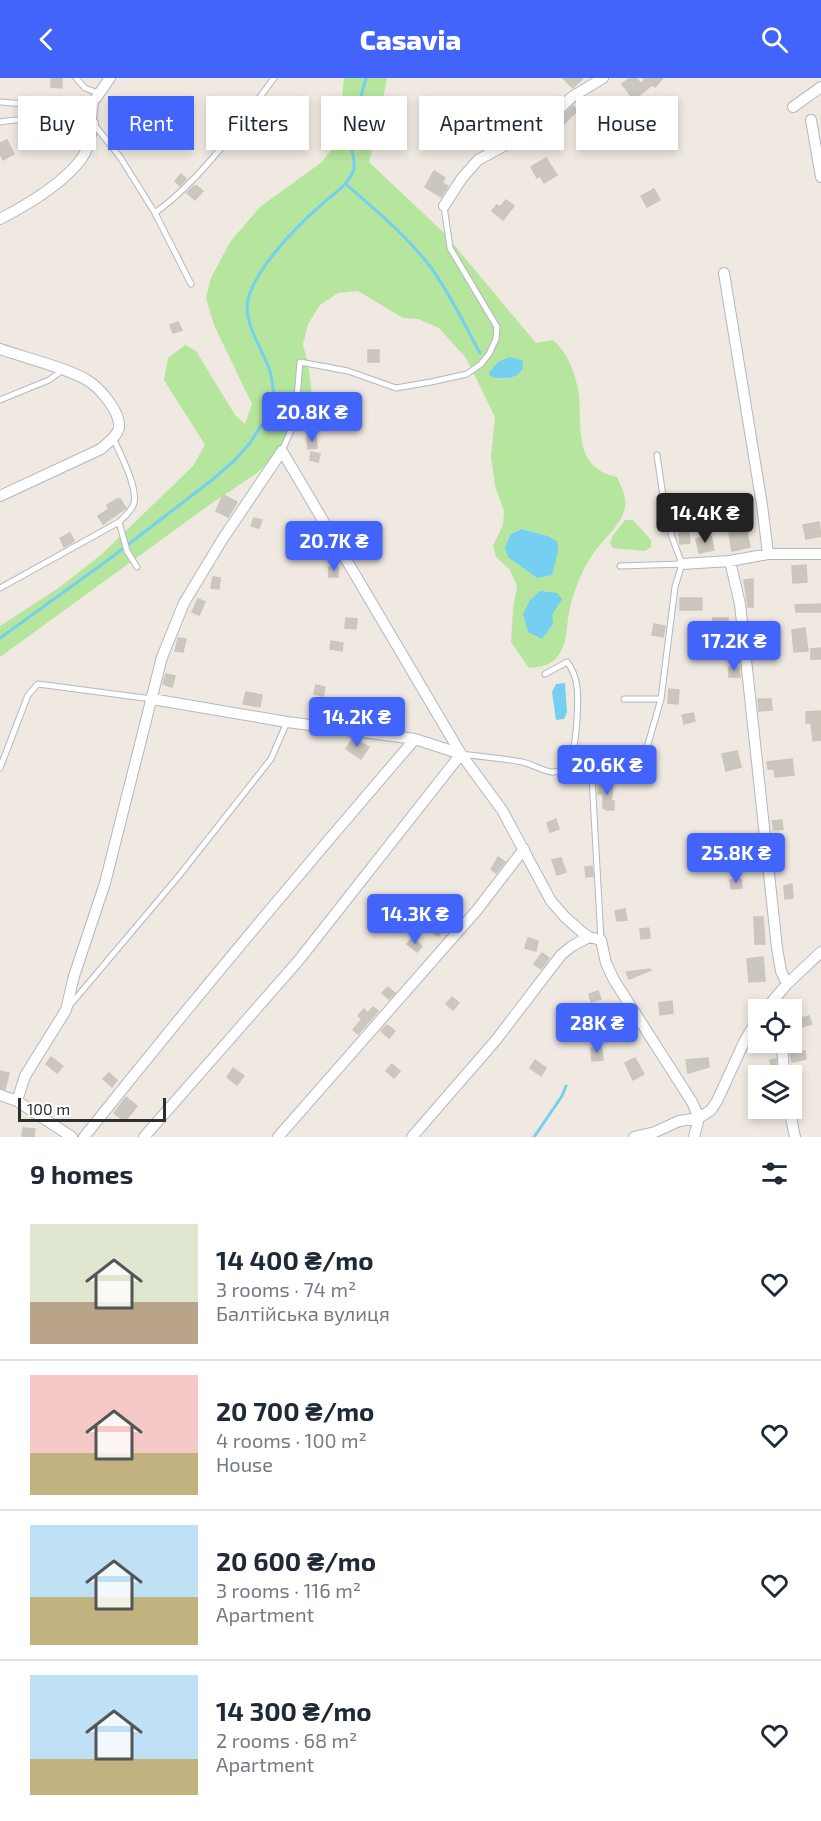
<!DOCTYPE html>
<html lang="en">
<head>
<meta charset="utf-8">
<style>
	:root { --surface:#fff; --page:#f2f2f3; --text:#1f2937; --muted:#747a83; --line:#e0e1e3; --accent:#4264fb }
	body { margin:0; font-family:"Exo 2",sans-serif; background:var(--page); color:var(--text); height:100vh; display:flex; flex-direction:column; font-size:22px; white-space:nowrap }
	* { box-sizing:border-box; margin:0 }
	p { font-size:20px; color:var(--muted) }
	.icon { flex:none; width:33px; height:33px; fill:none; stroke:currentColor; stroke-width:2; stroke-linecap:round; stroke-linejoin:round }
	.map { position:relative; height:1059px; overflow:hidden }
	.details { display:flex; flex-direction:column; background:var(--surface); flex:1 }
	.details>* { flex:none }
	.hud { position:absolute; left:18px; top:18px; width:786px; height:54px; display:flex; gap:12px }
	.tools { position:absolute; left:748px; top:921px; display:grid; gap:12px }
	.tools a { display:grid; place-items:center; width:54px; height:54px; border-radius:0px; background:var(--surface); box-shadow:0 3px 9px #0003; font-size:30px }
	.scale { position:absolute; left:18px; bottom:15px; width:148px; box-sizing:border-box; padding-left:6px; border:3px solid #2e2e2e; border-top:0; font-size:16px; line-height:21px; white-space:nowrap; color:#2e2e2e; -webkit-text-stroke:4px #fff; paint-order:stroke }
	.price { position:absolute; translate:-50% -51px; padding:0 14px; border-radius:6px; background:var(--accent); color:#fff; font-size:20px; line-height:39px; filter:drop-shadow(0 2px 3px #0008) }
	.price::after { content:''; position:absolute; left:50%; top:36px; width:18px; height:14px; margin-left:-9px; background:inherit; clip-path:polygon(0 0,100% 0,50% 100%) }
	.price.selected { background:#222; color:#fff }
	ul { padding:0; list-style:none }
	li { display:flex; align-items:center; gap:18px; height:150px; padding:0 30px }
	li+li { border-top:2px solid var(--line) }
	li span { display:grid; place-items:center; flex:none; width:168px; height:120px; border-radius:0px; color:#555 }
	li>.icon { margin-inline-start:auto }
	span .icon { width:72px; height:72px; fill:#fffc; stroke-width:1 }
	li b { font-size:26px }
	h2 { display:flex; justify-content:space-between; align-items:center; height:72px; padding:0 30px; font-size:26px }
	.pill { padding:0 21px; border-radius:0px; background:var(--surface); box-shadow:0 3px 9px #0003; font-size:21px; line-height:54px }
	.pill.selected { background:var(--accent); color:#fff }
	header { display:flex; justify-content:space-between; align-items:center; height:78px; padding:0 30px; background:var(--accent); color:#fff; font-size:27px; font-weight:800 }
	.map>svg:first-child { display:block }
	.green { fill:#b6e59e; fill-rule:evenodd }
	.water { fill:#75cff0 }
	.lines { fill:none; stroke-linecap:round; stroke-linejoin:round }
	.stream { stroke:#75cff0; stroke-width:3 }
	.building { fill:#cbc7bf; stroke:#cbc5ba; stroke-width:1.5 }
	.service-casing { stroke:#b4b7c1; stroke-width:7 }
	.minor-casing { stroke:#b4b7c1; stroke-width:12 }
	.service { stroke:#fff; stroke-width:5 }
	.minor { stroke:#fff; stroke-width:10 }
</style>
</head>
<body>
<header><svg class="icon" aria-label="back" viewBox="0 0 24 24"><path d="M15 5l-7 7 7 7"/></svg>Casavia<svg class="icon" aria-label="search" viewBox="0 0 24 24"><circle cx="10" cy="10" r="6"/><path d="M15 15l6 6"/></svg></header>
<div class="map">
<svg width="821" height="1059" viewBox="0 0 821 1059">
	<rect width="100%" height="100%" fill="#efe9e1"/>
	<path class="green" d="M344,0H387L377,54L369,84L444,155L536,265L553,262C567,274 574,292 578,311C584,345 570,389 617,399C621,408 627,419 625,430C620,450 601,462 591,479C581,494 572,517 569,535C566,549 568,562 560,575C553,587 542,589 529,590L511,564L513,531L517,508L510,492L496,479L493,468L503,447L504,433L495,408L491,378L495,339L466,280L439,250L418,241L403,240L358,213L338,215L320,227L308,246L303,266L309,292L312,320L309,336L276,377L257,395L212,425L0,579V548L60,509L102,476L193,388L205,367L164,302L168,280L185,267L196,273L235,337L245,346L252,326L214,247L206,220L211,200L230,164L260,129L322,84L338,63ZM498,284L522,293C512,301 497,306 489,294ZM523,451L548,458L557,463L537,500L508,478Z
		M625,442H633L651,462V469L645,473L613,470L610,465L613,457Z"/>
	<path class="water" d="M510,279L522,282C528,300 502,304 490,298L489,294L498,284Z
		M522,451L548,458L557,463L558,474L552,497L537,500L508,479L505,469L511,456Z
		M540,513L557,515L562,521L552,537L553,546L542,561L528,554L523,536L530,522Z
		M565,605L567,634L564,641L556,642L552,614L556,606Z"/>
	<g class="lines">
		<path class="stream" d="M347,107C375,132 406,157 429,187C450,215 464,246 480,275
			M0,560L108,482L212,402L234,383L250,365L275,326C273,314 273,301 269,290C262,272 247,249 247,229C248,197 298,147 321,127C333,116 346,109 353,94C357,86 351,76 352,67C353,45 360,21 366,0
			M534,1059L562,1018L566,1008"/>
	</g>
	<path class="building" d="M51,0H62V10L51,9Z
		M563,0H583L573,10Z
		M630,0H636L641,6L645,1L643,0H663L655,9L652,7L631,24L628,21L631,18L622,6Z
		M573,28L577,33L559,51L554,46Z
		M457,48L464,53L456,64L450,59Z
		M502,48L507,57L497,62L493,53Z
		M7,62L14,76L3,82L0,76V65Z
		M546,80L557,97L544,105L540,98L537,100L531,89Z
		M434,93L445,100L442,105L448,108L441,119L425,109Z
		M181,96L186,101L180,108L175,103Z
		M194,108H197L203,113L195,122L187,115Z
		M654,111L660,122L647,129L641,118Z
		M506,122L514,128L503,142L492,133L497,127L500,129Z
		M178,244L182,252L173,255L170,247Z
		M368,272H379V284H368Z
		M307,359H316L317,370L308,371Z
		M311,374L320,376L318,384L310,382Z
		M223,417L237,424L228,439L216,433Z
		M117,421H120L126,430L103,446L98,438L109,431L107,427Z
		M254,440L262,442L259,450L251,448Z
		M819,444L821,458L806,461L803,447Z
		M746,451L750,469L732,473L729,455Z
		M689,454L690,465L680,466L679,455Z
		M70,455L74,463L64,469L60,460Z
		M711,458L714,472L699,475L696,461Z
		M806,487L807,504L793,505L792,488Z
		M329,489H338V499H329Z
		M213,499L220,500L219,511L211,510Z
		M753,501V529H748L744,502Z
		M680,520H702V532H680Z
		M198,521L205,524L199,537L192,534Z
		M821,526V534H796L795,527Z
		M346,540L357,541L356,551L345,550Z
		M713,540H728V559H712Z
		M654,546L665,548L663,559L652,557Z
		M805,550L808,573L794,574L792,552Z
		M178,560L186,561L183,574L175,573Z
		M331,563L343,565L342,573L330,571Z
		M821,570V581H811V571Z
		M729,589H739L740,599H729Z
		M166,596L175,598L172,609L163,606Z
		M316,607L325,609L323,618L314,616Z
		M669,611L679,612L678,626L668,625Z
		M246,614L262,617L260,629L243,626Z
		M758,621H771L772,632L759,633Z
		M329,625L342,628L340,636L328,633Z
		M821,633V662L813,663L811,645H806V634Z
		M693,635L695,643L684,646L682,637Z
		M353,660L369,669L361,681L346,671Z
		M737,673L741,689L726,693L722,676Z
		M792,681L794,697L775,699L774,691H768L767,684Z
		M598,706L613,707L611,723H614V732H606V729L603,730V716H598Z
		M556,741L559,751L550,754L547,745Z
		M782,742L783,751L774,752L772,743Z
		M733,763L739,776L732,779L726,766Z
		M781,772L783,783L775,784L774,773Z
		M498,779L505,784L496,795L491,791Z
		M561,780L566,794L557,797L552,782Z
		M592,788L593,798L586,799L585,789Z
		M741,801L742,810L731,811L730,802Z
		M792,806L793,820L785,821L784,808Z
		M625,831L627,842L617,843L615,833Z
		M754,839H763L765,866H755Z
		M440,843L446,849L438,858L431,853Z
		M649,850L650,860L641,861L640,851Z
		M413,860L422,868L417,874L407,866Z
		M528,860L538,863L536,873L525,870Z
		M542,875L549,880L541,891L534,886Z
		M763,879L765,903L749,904L747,881Z
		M650,891L651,892L629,901L626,894Z
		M388,909L395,915L389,921L382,915Z
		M598,913L601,921L591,924L589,916Z
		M452,919L459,925L453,932L446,926Z
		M672,923L673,935L660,937L659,925Z
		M373,929L378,933L358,956L353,952L362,941L358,938L364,931L368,935Z
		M809,938L812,946L800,949L798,941Z
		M605,939L608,947L598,951L595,943Z
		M387,947L395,953L389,960L381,953Z
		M601,968L603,982L592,983L591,970Z
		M805,973L806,981L792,984L790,976Z
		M51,979L63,988L57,995L46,986Z
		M635,980L644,996L633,1002L625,985Z
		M708,980L709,989L688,995L686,982Z
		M776,981V998H773L770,982Z
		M535,982L546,990L541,998L530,990Z
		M392,986L400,993L394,1000L386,993Z
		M233,990L244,998L237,1007L227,999Z
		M0,993L9,995L5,1011L0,1010Z
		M109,995L117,1002L112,1009L103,1001Z
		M126,1019L137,1028L125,1043L114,1035Z
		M23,1050L35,1051L34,1059L22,1058Z"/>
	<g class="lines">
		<defs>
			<path id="service" d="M76,0L85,10L98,15
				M96,20L93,45L120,79L155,135L191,206
				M0,24L73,30
				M0,44C14,41 28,42 43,40C61,38 79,28 96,20
				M155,135C204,99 238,48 274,0
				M0,322L49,302L63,292
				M282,373L295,343L300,284L348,293L396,310L431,304L467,296L481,286L489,276L496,261L497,249L450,170L444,128
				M119,444L127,473L137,489
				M620,488L682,486
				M0,510L119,444C125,438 132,433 134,425C138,410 120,375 113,360
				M624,621H661L675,509L682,486L672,459L663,418L657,377
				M462,676C482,679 502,680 522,684C532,686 542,693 552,694C575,695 576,655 577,641C578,621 580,600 567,584L545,596
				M642,687L661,621
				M0,690L28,617L38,606L152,621
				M592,700L601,862
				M71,926L178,799L271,681L287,644"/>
			<path id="minor" d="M96,20L110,0
				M793,29L821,9
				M811,42L821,99
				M444,128L462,100L478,82L542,47L572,19L603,0
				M0,141C27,127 64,105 82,80C89,70 91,56 93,45
				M724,195L762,427L768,476
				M0,271C25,280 65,289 87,302C100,310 121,334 119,350C117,359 107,365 101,371L0,418
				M730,483L740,526L777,870L781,893L787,906
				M682,486L730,483L768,476H821
				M765,932L787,906L821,874
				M782,964L784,998
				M0,1017L17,1023L72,1059
				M17,1023L25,998L66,932L74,898L105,805L162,579L184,525L222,462L282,373L461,676L502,732L551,823L565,839L583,855L589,859L601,862L606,885L614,902L692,1024L699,1040L694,1059
				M789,1030L795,1059
				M84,1059C192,924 302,792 415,661
				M144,1059L299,882L461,676L415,661L287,644L152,621
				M278,1059L477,832L524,771
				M412,1059L496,962L561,877L572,868L589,859
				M634,1059L655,1054L679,1043L699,1040L711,1032L717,1023L745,962L759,939"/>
		</defs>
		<use href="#service" class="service-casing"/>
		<use href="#minor" class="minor-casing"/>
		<use href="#service" class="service"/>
		<use href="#minor" class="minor"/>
	</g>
</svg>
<div class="tools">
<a><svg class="icon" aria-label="locate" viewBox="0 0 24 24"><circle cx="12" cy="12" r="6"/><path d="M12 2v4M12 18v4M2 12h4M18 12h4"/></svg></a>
<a><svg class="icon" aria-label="layers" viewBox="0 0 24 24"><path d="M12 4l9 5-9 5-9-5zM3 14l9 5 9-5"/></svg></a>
</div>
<div class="scale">100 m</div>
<b class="price" style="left:312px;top:365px">20.8K ₴</b>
<b class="price selected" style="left:705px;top:466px">14.4K ₴</b>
<b class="price" style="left:334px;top:494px">20.7K ₴</b>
<b class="price" style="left:734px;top:594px">17.2K ₴</b>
<b class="price" style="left:357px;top:670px">14.2K ₴</b>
<b class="price" style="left:607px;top:718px">20.6K ₴</b>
<b class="price" style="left:736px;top:806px">25.8K ₴</b>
<b class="price" style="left:415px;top:867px">14.3K ₴</b>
<b class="price" style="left:597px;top:976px">28K ₴</b>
<div class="hud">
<a class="pill">Buy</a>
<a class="pill selected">Rent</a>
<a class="pill">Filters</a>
<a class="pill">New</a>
<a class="pill">Apartment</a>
<a class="pill">House</a>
</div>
</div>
<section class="details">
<h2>9 homes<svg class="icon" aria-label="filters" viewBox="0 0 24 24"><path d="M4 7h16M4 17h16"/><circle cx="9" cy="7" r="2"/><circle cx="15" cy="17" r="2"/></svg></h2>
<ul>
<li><span style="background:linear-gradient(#dfe7d0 65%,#b9a48a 0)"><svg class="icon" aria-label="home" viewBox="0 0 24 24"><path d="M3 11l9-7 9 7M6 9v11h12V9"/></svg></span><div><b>14 400 ₴/mo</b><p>3 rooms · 74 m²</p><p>Балтійська вулиця</p></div><svg class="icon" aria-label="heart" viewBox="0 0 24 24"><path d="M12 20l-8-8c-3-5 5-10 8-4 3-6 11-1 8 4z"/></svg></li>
<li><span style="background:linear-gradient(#f6c9c9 65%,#c2b280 0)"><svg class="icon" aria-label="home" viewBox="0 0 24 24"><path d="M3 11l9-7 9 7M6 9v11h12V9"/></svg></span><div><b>20 700 ₴/mo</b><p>4 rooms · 100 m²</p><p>House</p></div><svg class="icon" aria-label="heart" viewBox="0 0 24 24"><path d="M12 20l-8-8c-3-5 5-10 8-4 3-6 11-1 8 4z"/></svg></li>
<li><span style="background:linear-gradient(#bfe0f5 60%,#c2b280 0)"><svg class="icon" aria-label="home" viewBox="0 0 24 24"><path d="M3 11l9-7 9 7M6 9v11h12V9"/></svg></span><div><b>20 600 ₴/mo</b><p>3 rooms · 116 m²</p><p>Apartment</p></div><svg class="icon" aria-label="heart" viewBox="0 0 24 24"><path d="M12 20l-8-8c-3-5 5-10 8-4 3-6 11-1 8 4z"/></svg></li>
<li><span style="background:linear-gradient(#bfe0f5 70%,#c2b280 0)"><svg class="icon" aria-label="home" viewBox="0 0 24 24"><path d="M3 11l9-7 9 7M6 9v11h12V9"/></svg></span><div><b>14 300 ₴/mo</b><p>2 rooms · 68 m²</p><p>Apartment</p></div><svg class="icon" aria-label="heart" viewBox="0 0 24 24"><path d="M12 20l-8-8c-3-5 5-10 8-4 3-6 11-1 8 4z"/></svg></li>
</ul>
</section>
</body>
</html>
